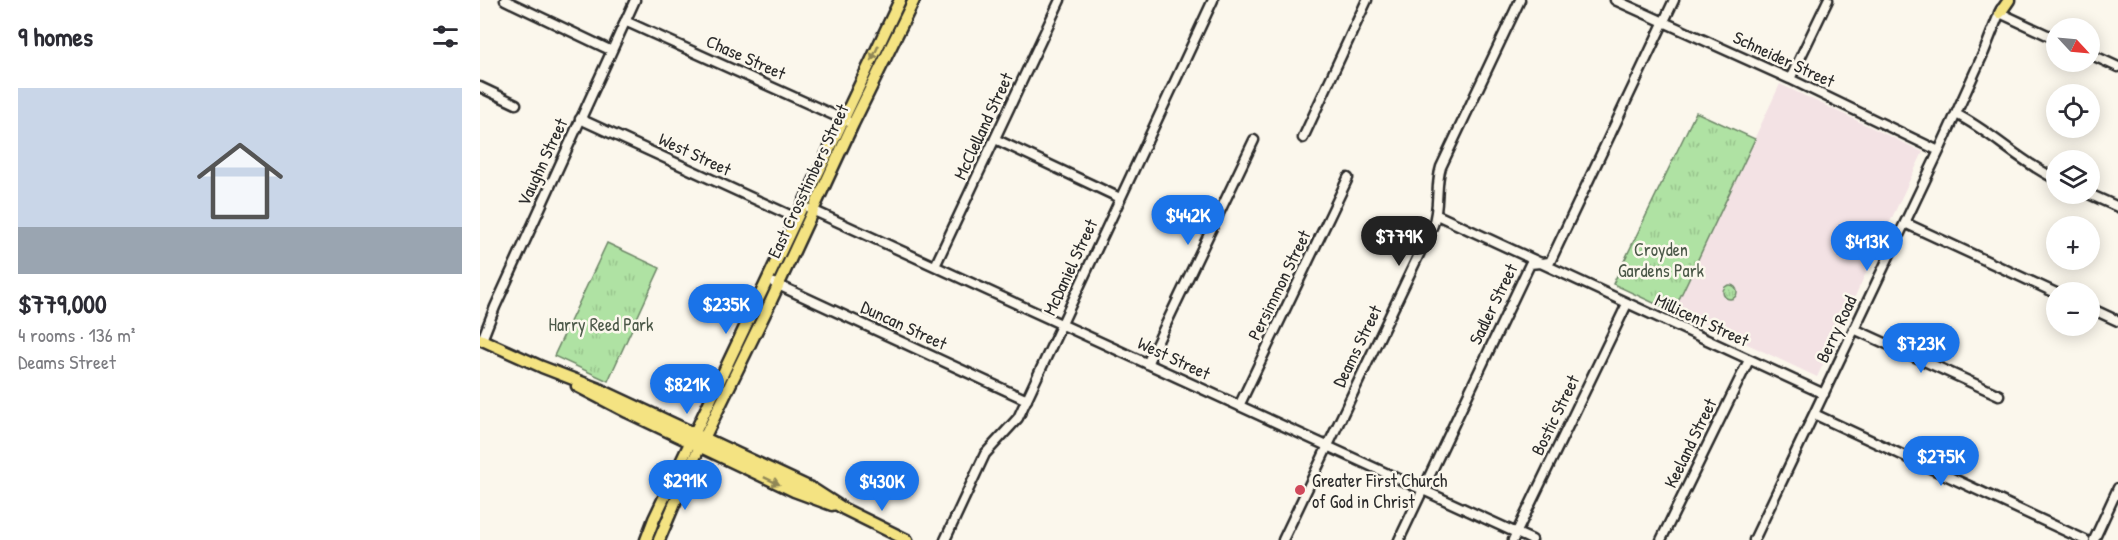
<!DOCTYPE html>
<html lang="en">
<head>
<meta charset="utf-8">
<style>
	:root { --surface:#fff; --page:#f2f2f3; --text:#2b2b33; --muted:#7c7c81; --accent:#1a73e8 }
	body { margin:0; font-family:"Patrick Hand",sans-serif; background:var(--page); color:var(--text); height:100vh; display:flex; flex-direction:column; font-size:22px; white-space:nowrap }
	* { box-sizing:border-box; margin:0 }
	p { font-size:20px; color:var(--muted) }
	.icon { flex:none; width:33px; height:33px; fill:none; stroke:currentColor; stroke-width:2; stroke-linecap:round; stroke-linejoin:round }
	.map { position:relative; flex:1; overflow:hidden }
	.side { display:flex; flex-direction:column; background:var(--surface); width:480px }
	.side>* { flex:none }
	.needle { width:39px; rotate:116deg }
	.controls { position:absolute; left:1566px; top:18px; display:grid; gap:12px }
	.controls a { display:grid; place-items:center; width:54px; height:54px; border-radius:50%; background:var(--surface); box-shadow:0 3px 15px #0003; font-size:30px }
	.price { position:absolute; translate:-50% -51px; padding:0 14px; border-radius:21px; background:var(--accent); color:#fff; font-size:20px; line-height:39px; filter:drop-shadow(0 2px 3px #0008) }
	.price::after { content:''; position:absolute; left:50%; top:36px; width:18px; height:14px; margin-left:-9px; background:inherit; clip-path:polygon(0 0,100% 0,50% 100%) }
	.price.on { background:#222; color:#fff }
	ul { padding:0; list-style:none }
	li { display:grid; align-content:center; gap:12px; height:318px; padding:0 18px }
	li span { display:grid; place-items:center; height:186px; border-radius:0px; color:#555 }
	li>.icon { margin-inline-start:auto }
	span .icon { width:108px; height:108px; fill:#fffc; stroke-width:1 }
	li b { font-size:26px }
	h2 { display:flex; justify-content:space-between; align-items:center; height:72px; padding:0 18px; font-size:26px }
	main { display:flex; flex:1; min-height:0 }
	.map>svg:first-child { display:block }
	.built { fill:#f3e2e4 }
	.park { fill:url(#park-tufts); stroke:#6d8667; stroke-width:1.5 }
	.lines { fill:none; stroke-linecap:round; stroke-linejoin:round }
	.minor-casing { stroke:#2b2b2b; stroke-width:13 }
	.major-casing { stroke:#2b2b2b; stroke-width:15 }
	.minor { stroke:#fbf7ec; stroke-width:8 }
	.major { stroke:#f4e382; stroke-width:10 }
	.oneway { fill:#908756 }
	.poi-dot { fill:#d1495b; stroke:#fbf7ec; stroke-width:2 }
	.labels { text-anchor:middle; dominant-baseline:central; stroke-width:5; stroke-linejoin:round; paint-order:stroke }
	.street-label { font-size:18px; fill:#2b2b2b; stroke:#fbf7ec }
	.park-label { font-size:18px; fill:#4c5949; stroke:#fbf7ec }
	.poi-label { font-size:18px; fill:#2b2b2b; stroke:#fbf7ec; text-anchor:start }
</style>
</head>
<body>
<main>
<section class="side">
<h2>9 homes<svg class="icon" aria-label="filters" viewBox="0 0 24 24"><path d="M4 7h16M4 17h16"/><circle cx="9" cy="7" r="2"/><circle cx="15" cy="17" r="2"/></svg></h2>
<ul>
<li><span style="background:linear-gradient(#c9d6e8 75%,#9aa5b1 0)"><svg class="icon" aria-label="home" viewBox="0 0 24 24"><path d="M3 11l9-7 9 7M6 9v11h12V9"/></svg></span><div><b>$779,000</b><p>4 rooms · 136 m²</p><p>Deams Street</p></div></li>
</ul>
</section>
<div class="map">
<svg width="1638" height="540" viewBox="0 0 1638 540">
	<defs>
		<pattern id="park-tufts" width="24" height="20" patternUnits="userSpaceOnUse" patternTransform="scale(1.5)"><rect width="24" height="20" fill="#afe2a3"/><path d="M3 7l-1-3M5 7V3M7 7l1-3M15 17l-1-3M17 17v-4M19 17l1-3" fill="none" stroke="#97c28c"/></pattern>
	</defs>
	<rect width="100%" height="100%" fill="#fbf7ec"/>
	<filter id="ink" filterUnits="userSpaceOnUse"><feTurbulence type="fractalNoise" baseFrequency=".0167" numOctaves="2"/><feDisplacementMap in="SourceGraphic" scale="12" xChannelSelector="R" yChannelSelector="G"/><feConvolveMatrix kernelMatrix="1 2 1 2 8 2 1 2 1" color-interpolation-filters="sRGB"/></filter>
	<g filter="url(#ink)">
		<path class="built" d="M1300,84L1443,152L1337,377L1195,310L1193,312Z"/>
		<path class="park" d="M1216,112L1275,139L1193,312L1133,284Z
			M127,243L180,268L128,381L74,356Z
			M1243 292a7 7 0 1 1 14 0a7 7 0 1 1-14 0Z"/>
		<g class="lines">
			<defs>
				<path id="minor" d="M25,0L130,50
					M1135,0L1310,79L1459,151
					M1520,13L1576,39
					M145,21L369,122
					M1610,54L1638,67
					M1310,79L1348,0
					M0,87L36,104
					M1476,114C1512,132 1540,162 1576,179
					M100,119L316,218
					M823,138L887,0
					M515,139L640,198
					M1609,194L1638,207
					M330,209L1052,540
					M957,215L1344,394
					M1425,223L1576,293
					M455,266L580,0
					M294,283L547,400
					M1610,308L1638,321
					M1374,329L1519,395
					M2,340L15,307L155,0
					M667,364L774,140
					M759,406L868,178
					M1334,414L1605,540
					M465,540L505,454L538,418L733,0
					M803,540L953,225C960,206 955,186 961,167L1040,0
					M919,540L1050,264L1070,262L1194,0
					M1033,540L1147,304
					M1181,540L1269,360
					M1274,540L1459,151L1504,52L1521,9
					M1614,540L1638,488"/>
				<path id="major" d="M1520,13L1529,0
					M0,339L62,367L119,389L333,489L364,509L427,540
					M97,386L147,412L314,491L352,505
					M166,540L174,519L420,0
					M179,540L211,465L291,301L373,124L434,0"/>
			</defs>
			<use href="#minor" class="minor-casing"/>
			<use href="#major" class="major-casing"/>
			<use href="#minor" class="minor"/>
			<use href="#major" class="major"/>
		</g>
		<defs><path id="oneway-solid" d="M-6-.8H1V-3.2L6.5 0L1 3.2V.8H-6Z" transform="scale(1.5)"/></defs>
		<g class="oneway">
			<use href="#oneway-solid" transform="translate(395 53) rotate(115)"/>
			<use href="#oneway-solid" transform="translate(292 481) rotate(25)"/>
		</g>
	</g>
	<circle class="poi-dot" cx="820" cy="490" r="6"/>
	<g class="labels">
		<g class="street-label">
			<text transform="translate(266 57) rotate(24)">Chase Street</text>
			<text transform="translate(1304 59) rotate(25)">Schneider Street</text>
			<text transform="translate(503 126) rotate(-65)">McClelland Street</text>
			<text transform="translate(215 154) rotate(25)">West Street</text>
			<text transform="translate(62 162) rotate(-65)">Vaughn Street</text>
			<text transform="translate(328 181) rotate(-65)">East Crosstimbers Street</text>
			<text transform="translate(590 267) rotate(-65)">McDaniel Street</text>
			<text transform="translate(799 285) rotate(-64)">Persimmon Street</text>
			<text transform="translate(1013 304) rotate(-64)">Sadler Street</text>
			<text transform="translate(1222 320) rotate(25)">Millicent Street</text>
			<text transform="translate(424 325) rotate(25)">Duncan Street</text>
			<text transform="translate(1356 329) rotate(-65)">Berry Road</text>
			<text transform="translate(877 346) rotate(-64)">Deams Street</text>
			<text transform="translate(694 358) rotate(25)">West Street</text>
			<text transform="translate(1075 415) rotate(-64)">Bostic Street</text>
			<text transform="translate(1210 443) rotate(-64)">Keeland Street</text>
		</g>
		<g class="park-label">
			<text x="1181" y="249">Croyden<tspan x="1181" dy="21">Gardens Park</tspan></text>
			<text x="121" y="324">Harry Reed Park</text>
		</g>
		<g class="poi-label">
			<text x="832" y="480">Greater First Church<tspan x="832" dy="21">of God in Christ</tspan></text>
		</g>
	</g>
</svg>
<div class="controls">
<a><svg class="needle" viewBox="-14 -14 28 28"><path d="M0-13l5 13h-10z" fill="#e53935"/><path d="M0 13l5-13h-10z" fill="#7c7c81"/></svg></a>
<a><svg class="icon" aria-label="locate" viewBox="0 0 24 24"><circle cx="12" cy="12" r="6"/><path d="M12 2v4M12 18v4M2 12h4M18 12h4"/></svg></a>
<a><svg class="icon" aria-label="layers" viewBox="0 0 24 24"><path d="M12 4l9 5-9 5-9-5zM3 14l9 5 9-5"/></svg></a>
<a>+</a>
<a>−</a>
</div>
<b class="price" style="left:708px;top:246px">$442K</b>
<b class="price on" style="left:919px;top:267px">$779K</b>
<b class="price" style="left:1387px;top:272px">$413K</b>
<b class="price" style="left:246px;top:335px">$235K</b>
<b class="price" style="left:1441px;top:374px">$723K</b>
<b class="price" style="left:207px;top:415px">$821K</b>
<b class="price" style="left:1461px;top:487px">$275K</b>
<b class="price" style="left:205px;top:511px">$291K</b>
<b class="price" style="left:402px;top:512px">$430K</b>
</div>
</main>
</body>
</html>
